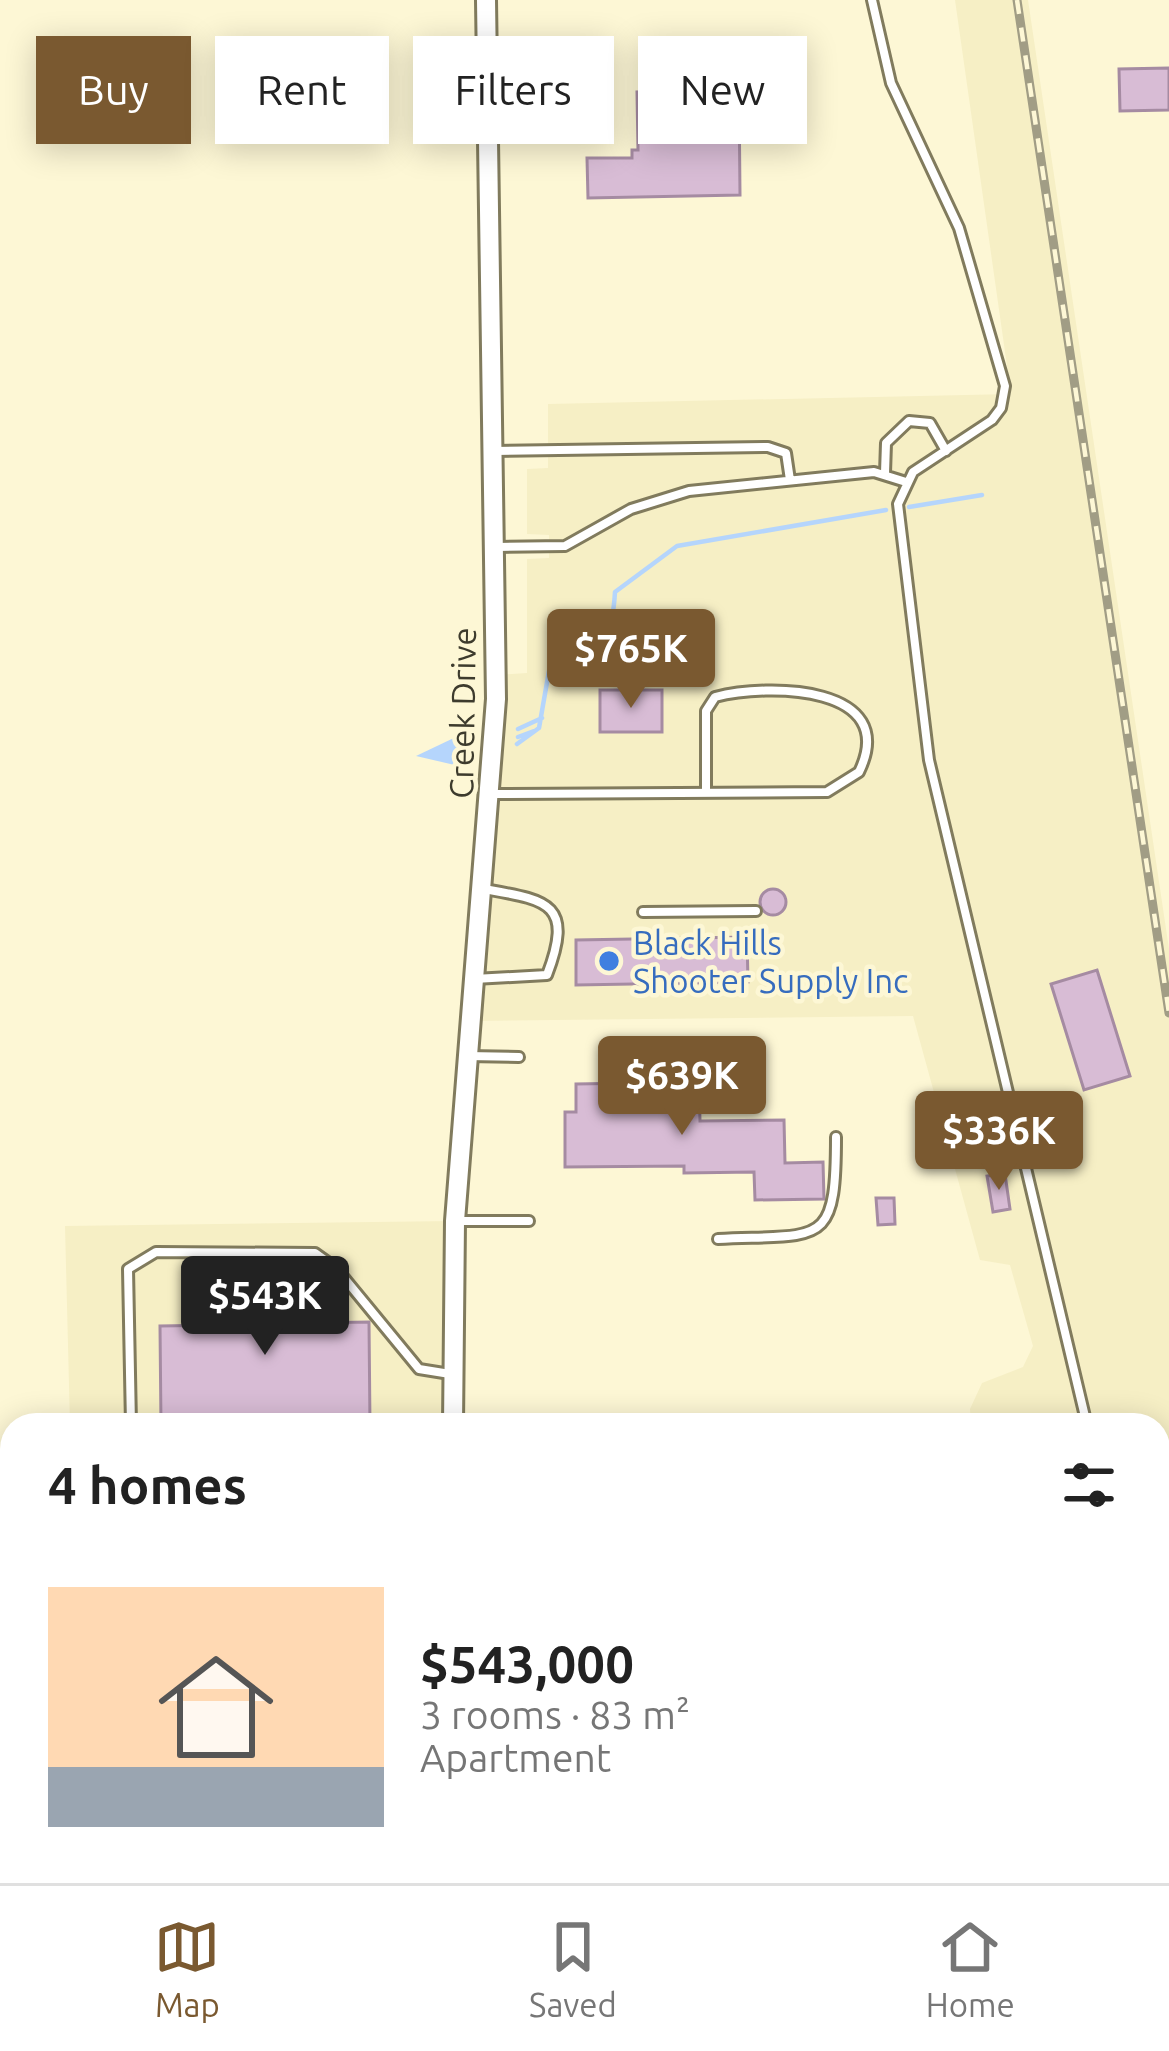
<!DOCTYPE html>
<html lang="en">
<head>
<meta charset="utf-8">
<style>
	:root { --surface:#fff; --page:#f2f2f2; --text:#222; --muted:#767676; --line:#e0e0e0; --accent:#7a5930 }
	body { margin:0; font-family:Ubuntu,sans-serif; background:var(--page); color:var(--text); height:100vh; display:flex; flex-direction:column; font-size:45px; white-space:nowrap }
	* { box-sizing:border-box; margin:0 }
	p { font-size:39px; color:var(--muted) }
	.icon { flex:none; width:66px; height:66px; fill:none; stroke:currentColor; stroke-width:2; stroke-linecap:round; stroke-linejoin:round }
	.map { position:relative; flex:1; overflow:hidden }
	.side { position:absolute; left:0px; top:1413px; width:1170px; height:471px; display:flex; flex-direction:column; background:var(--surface); border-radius:36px 36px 0 0; box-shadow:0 6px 30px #0003 }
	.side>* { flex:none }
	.hud { position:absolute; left:36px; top:36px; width:1098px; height:108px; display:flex; gap:24px }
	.price { position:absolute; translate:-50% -102px; padding:0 27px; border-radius:12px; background:var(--accent); color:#fff; font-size:39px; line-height:78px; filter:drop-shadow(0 3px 6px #0008) }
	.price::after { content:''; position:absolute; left:50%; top:72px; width:36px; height:27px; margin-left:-18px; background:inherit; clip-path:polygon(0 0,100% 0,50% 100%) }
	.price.on { background:#222; color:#fff }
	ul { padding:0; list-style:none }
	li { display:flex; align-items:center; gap:36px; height:300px; padding:0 48px }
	li span { display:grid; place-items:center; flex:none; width:336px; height:240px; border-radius:0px; color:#555 }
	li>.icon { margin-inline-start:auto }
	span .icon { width:144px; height:144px; fill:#fffc; stroke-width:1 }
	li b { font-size:51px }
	h2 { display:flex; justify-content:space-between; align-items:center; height:144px; padding:0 48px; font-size:51px }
	.tag { padding:0 42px; border-radius:0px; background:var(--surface); box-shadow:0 6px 30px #0003; font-size:42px; line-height:108px }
	.tag.on { background:var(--accent); color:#fff }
	.tab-bar { display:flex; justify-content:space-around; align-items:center; height:168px; border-top:3px solid var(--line); background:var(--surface); font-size:33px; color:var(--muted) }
	.tab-bar a { display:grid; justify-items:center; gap:6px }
	.tab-bar .on { color:var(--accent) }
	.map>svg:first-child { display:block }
	.built { fill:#f6efc5 }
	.water { fill:#b5d5fc }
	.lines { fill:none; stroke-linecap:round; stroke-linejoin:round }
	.stream { stroke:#b5d5fc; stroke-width:4.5 }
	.building { fill:#d8bcd5; stroke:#a58ba2; stroke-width:3 }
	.lane-casing { stroke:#817b5d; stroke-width:14 }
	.secondary-casing { stroke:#817b5d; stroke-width:24 }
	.lane { stroke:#fff; stroke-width:8 }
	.secondary { stroke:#fff; stroke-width:18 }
	.rail-casing { stroke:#a19d85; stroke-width:9 }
	.rail { stroke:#fdf7d5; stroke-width:4.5; stroke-dasharray:14; stroke-linecap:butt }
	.shop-dot { fill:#3f7fe0; stroke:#fdf7d5; stroke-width:4.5 }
	.labels { text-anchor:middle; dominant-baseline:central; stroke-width:9; stroke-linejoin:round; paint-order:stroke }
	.street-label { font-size:33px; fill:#3d3b2d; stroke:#fdf7d5 }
	.shop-label { font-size:33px; fill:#366cbe; stroke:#fdf7d5; text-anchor:start }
</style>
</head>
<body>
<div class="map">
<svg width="1169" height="1883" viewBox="0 0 1169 1883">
	<rect width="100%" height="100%" fill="#fdf7d5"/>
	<path class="built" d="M955,0H1028L1169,949V1883H1112L1109,1872H1158V1425H971L970,1409L982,1383L1023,1367L1033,1346L1010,1265L980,1260L913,1016L470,1021L496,675L527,673V559L549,558V535L527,534V469L548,468V404L1011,394Z
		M454,1221L452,1425H70L65,1226Z
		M460,1872H906V1883H460Z"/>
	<path class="water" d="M458,736L469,740L468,757L459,766L416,756Z"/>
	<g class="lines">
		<path class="stream" d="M909,507L982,495
			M518,729L542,718
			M518,737L534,731
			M517,744L539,728L553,648C596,625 611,658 615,592L677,546L886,510"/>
	</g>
	<path class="building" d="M1169,68V110L1120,111L1119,69Z
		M739,90L740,195L588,198L587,158H632V150H638L637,92Z
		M600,690H662V732H600Z
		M760 902a13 13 0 1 1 26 0a13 13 0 1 1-26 0Z
		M747,937L748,982L576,985V940Z
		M1097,970L1130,1076L1084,1090L1051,984Z
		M699,1082L700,1121L784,1120L785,1163L823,1162L824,1199L755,1200L754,1172L684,1173V1166L565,1167V1112H576V1084Z
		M1005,1174L1010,1209L993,1212L987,1176Z
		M876,1198H894L895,1224L878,1225Z
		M306,1262V1323L369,1322L370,1425H161L160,1326L222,1325L221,1263Z"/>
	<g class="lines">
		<defs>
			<path id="lane" d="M872,0L891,83L959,228L1005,386L1001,408L992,420L913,472L898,504L929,760L1087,1425
				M494,451L768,447L786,453L790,480
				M885,473L886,443L909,421L930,423L946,451
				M498,547L565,546L631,509L689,491L874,472L906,482
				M492,794L827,792L859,772C901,685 768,683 715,697L706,711V792
				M643,912L756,911
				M474,979L547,975C575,902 546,900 484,889
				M467,1056L519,1057
				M456,1221H529
				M718,1239C822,1234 836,1249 836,1137
				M131,1425L128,1269L156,1252L315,1253L336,1268L419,1369L450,1374
				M1158,1856L1168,1883
				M490,1872V1883"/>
			<path id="secondary" d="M453,1425L455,1221L496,699L486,0
				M459,1872L460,1883"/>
		</defs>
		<use href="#lane" class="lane-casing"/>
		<use href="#secondary" class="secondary-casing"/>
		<use href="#lane" class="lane"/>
		<use href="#secondary" class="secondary"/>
		<defs>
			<path id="rail" d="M1017,0L1169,1013"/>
		</defs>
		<use href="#rail" class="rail-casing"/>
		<use href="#rail" class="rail"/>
	</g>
	<circle class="shop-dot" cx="609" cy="961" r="12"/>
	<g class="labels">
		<g class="street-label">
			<text transform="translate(462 713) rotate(-89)">Creek Drive</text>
		</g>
		<g class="shop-label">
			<text x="633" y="942">Black Hills<tspan x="633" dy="38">Shooter Supply Inc</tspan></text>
		</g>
	</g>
</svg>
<b class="price" style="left:631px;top:711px">$765K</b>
<b class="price" style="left:682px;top:1138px">$639K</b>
<b class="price" style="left:999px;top:1193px">$336K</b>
<b class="price on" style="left:265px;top:1358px">$543K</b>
<div class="hud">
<a class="tag on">Buy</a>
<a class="tag">Rent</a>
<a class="tag">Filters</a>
<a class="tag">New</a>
</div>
<section class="side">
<h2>4 homes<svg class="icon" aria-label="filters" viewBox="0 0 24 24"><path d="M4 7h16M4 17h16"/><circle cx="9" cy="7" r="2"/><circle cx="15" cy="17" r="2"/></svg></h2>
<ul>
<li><span style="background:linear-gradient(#ffd9b3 75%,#9aa5b1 0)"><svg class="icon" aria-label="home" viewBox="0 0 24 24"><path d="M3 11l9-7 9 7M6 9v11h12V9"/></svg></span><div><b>$543,000</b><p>3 rooms · 83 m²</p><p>Apartment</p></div></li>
</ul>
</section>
</div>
<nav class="tab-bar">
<a class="on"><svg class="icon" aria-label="map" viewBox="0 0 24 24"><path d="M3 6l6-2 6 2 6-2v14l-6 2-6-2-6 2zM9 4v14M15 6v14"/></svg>Map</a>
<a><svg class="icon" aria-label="saved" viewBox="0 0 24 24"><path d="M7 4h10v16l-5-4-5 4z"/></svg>Saved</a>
<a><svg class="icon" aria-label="home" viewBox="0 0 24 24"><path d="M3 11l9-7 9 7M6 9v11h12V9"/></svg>Home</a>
</nav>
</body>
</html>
